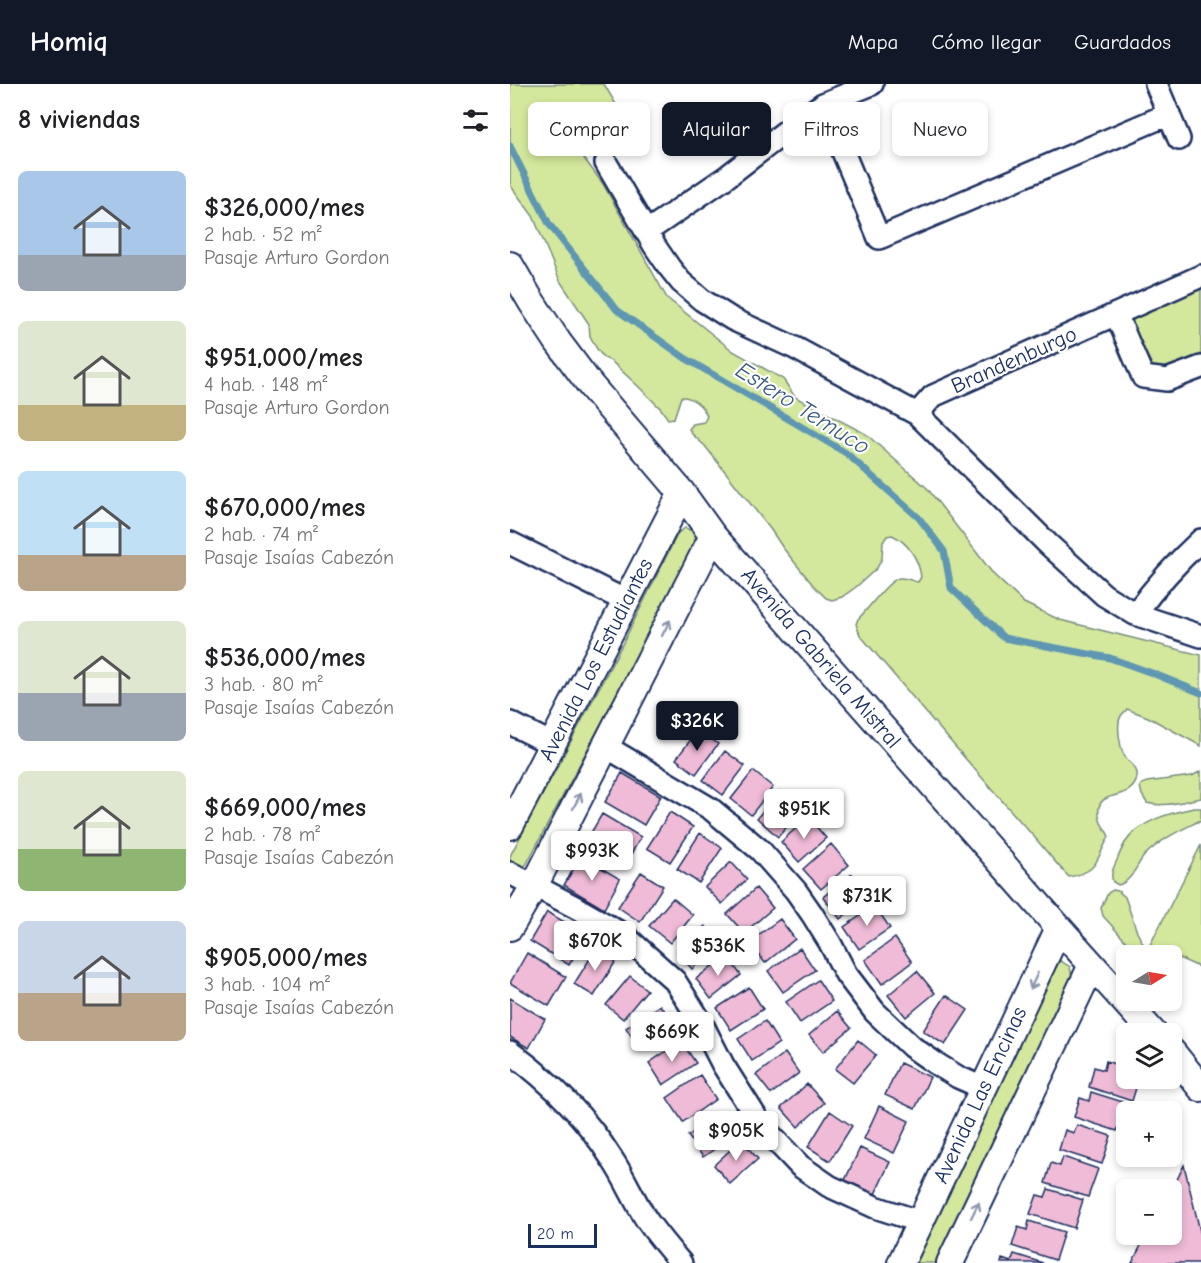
<!DOCTYPE html>
<html lang="es">
<head>
<meta charset="utf-8">
<style>
	:root { --surface:#fff; --page:#f6f6f6; --text:#202124; --muted:#757577; --accent:#111827 }
	body { margin:0; font-family:"Comic Neue",sans-serif; background:var(--page); color:var(--text); height:100vh; display:flex; flex-direction:column; font-size:22px; white-space:nowrap }
	* { box-sizing:border-box; margin:0 }
	p { font-size:20px; color:var(--muted) }
	.icon { flex:none; width:33px; height:33px; fill:none; stroke:currentColor; stroke-width:2; stroke-linecap:round; stroke-linejoin:round }
	.map { position:relative; flex:1; overflow:hidden }
	.details { display:flex; flex-direction:column; background:var(--surface); width:510px }
	.details>* { flex:none }
	.top-card { position:absolute; left:18px; top:18px; width:570px; height:54px; display:flex; gap:12px }
	.needle { width:39px; rotate:79deg }
	.controls { position:absolute; left:606px; top:861px; display:grid; gap:12px }
	.controls a { display:grid; place-items:center; width:66px; height:66px; border-radius:9px; background:var(--surface); box-shadow:0 3px 9px #0003; font-size:30px }
	.scale { position:absolute; left:18px; bottom:15px; width:69px; box-sizing:border-box; padding-left:6px; border:3px solid #1b2f5e; border-top:0; font-size:16px; line-height:21px; white-space:nowrap; color:#1b2f5e; -webkit-text-stroke:4px #fff; paint-order:stroke }
	.price { position:absolute; translate:-50% -51px; padding:0 14px; border-radius:6px; background:#fff; color:#222; font-size:20px; line-height:39px; filter:drop-shadow(0 2px 3px #0008) }
	.price::after { content:''; position:absolute; left:50%; top:36px; width:18px; height:14px; margin-left:-9px; background:inherit; clip-path:polygon(0 0,100% 0,50% 100%) }
	.price.current { background:var(--accent); color:#fff }
	ul { padding:0; list-style:none }
	li { display:flex; align-items:center; gap:18px; height:150px; padding:0 18px }
	li span { display:grid; place-items:center; flex:none; width:168px; height:120px; border-radius:9px; color:#555 }
	li>.icon { margin-inline-start:auto }
	span .icon { width:72px; height:72px; fill:#fffc; stroke-width:1 }
	li b { font-size:26px }
	h2 { display:flex; justify-content:space-between; align-items:center; height:72px; padding:0 18px; font-size:26px }
	.pill { padding:0 21px; border-radius:9px; background:var(--surface); box-shadow:0 3px 9px #0003; font-size:21px; line-height:54px }
	.pill.current { background:var(--accent); color:#fff }
	header { display:flex; align-items:center; gap:36px; box-sizing:border-box; height:84px; padding:0 30px; background:var(--accent); color:#fff }
	header strong { font-size:28px }
	nav { display:flex; gap:33px; margin-inline-start:auto; font-size:21px }
	main { display:flex; flex:1; min-height:0 }
	.map>svg:first-child { display:block }
	.green { fill:#d3e89c; stroke:#778c7d; stroke-width:1.5 }
	.lines { fill:none; stroke-linecap:round; stroke-linejoin:round }
	.stream { stroke:#5f97b3; stroke-width:7 }
	.building { fill:#efbbd7; stroke:#1b2f5e; stroke-width:1.5 }
	.minor-casing { stroke:#1b2f5e; stroke-width:26 }
	.tertiary-casing { stroke:#1b2f5e; stroke-width:30 }
	.minor { stroke:#fff; stroke-width:21 }
	.tertiary { stroke:#fff; stroke-width:26 }
	.oneway { stroke:#8d97ae }
	.labels { text-anchor:middle; dominant-baseline:central; stroke-width:4.5; stroke-linejoin:round; paint-order:stroke }
	.street-label { font-size:22px; fill:#1b2f5e; stroke:#fff }
	.water-label { font-size:24px; font-style:italic; fill:#385a82; stroke:#fff }
</style>
</head>
<body>
<header>
<strong>Homiq</strong>
<nav><a>Mapa</a><a>Cómo llegar</a><a>Guardados</a></nav>
</header>
<main>
<section class="details">
<h2>8 viviendas<svg class="icon" aria-label="filters" viewBox="0 0 24 24"><path d="M4 7h16M4 17h16"/><circle cx="9" cy="7" r="2"/><circle cx="15" cy="17" r="2"/></svg></h2>
<ul>
<li><span style="background:linear-gradient(#a9c7e8 70%,#9aa5b1 0)"><svg class="icon" aria-label="home" viewBox="0 0 24 24"><path d="M3 11l9-7 9 7M6 9v11h12V9"/></svg></span><div><b>$326,000/mes</b><p>2 hab. · 52 m²</p><p>Pasaje Arturo Gordon</p></div></li>
<li><span style="background:linear-gradient(#dfe7d0 70%,#c2b280 0)"><svg class="icon" aria-label="home" viewBox="0 0 24 24"><path d="M3 11l9-7 9 7M6 9v11h12V9"/></svg></span><div><b>$951,000/mes</b><p>4 hab. · 148 m²</p><p>Pasaje Arturo Gordon</p></div></li>
<li><span style="background:linear-gradient(#bfe0f5 70%,#b9a48a 0)"><svg class="icon" aria-label="home" viewBox="0 0 24 24"><path d="M3 11l9-7 9 7M6 9v11h12V9"/></svg></span><div><b>$670,000/mes</b><p>2 hab. · 74 m²</p><p>Pasaje Isaías Cabezón</p></div></li>
<li><span style="background:linear-gradient(#dfe7d0 60%,#9aa5b1 0)"><svg class="icon" aria-label="home" viewBox="0 0 24 24"><path d="M3 11l9-7 9 7M6 9v11h12V9"/></svg></span><div><b>$536,000/mes</b><p>3 hab. · 80 m²</p><p>Pasaje Isaías Cabezón</p></div></li>
<li><span style="background:linear-gradient(#dfe7d0 65%,#8fb573 0)"><svg class="icon" aria-label="home" viewBox="0 0 24 24"><path d="M3 11l9-7 9 7M6 9v11h12V9"/></svg></span><div><b>$669,000/mes</b><p>2 hab. · 78 m²</p><p>Pasaje Isaías Cabezón</p></div></li>
<li><span style="background:linear-gradient(#c9d6e8 60%,#b9a48a 0)"><svg class="icon" aria-label="home" viewBox="0 0 24 24"><path d="M3 11l9-7 9 7M6 9v11h12V9"/></svg></span><div><b>$905,000/mes</b><p>3 hab. · 104 m²</p><p>Pasaje Isaías Cabezón</p></div></li>
</ul>
</section>
<div class="map">
<svg width="691" height="1179" viewBox="0 0 691 1179">
	<rect width="100%" height="100%" fill="#fff"/>
	<filter id="ink" filterUnits="userSpaceOnUse"><feTurbulence type="fractalNoise" baseFrequency=".0167" numOctaves="2"/><feDisplacementMap in="SourceGraphic" scale="12" xChannelSelector="R" yChannelSelector="G"/><feConvolveMatrix kernelMatrix="1 2 1 2 8 2 1 2 1" color-interpolation-filters="sRGB"/></filter>
	<g filter="url(#ink)">
		<path class="green" d="M0,0H94L110,27L68,66L93,100L157,214L223,267L273,295L285,313L356,350L417,404L484,491L514,519L550,536L691,571V662L638,633L617,625C617,626 611,631 611,632C606,640 610,661 613,669C616,677 629,683 627,693C622,722 581,700 590,736C592,743 597,746 599,753C585,776 590,787 559,793C544,778 532,761 517,745C460,681 405,616 350,551L346,540L348,535C358,526 377,497 389,494C395,493 402,497 408,498L411,493C409,476 398,458 382,451L377,452L373,458L372,474L367,484L346,503L332,513L322,516L316,514L303,501L273,464L261,446L195,362L182,350L179,345L183,340L194,338L197,332C193,322 182,312 171,313L164,334L158,335L151,325L128,302L101,277L94,274L87,265L80,252L79,240L50,197L23,132L0,101Z
			M691,199V274L664,287L645,286L619,238L684,201Z
			M175,444L185,448L187,456L133,561L16,781L4,785L0,780V772L114,557L168,449Z
			M691,687V714C674,717 653,724 637,719L632,711L630,702L632,700L637,698L682,692Z
			M684,724H691V736C671,746 652,754 635,771C626,781 622,798 608,801L603,798C600,789 603,785 607,776C609,771 612,764 615,759C629,737 659,729 684,724Z
			M691,761V884L640,861Z
			M603,806L608,807L615,813L627,848L639,871H628L593,832L591,824L598,809Z
			M551,877L560,883L562,893L425,1179H404L542,880Z"/>
		<g class="lines">
			<path class="stream" d="M0,62L39,140L107,226L175,274L336,369L409,434L434,467L441,504L494,554L600,574L642,589L691,609"/>
		</g>
		<path class="building" d="M188,646L208,660L186,690L166,675Z
			M215,667L235,682L213,711L193,696Z
			M243,687L263,703L241,731L221,715Z
			M112,689L151,712L134,741L95,718Z
			M270,707L291,726L268,753L247,734Z
			M160,728L183,743L160,778L137,764Z
			M92,730L131,753L114,782L75,759Z
			M298,733L316,754L289,778L271,758Z
			M190,749L212,764L189,799L167,785Z
			M321,760L339,781L311,805L293,785Z
			M71,772L110,795L94,825L54,801Z
			M221,778L237,795L212,820L195,803Z
			M131,788L153,802L130,838L108,823Z
			M342,790L359,812L330,835L313,813Z
			M246,804L263,824L234,849L217,830Z
			M163,814L183,831L160,859L139,842Z
			M365,822L380,844L349,865L334,843Z
			M37,828L77,851L59,881L20,857Z
			M270,835L285,855L255,879L239,858Z
			M195,842L210,859L182,885L167,868Z
			M385,854L402,878L372,900L355,876Z
			M290,864L305,886L273,908L258,887Z
			M86,865L106,877L84,912L64,900Z
			M17,869L56,893L39,922L0,899Z
			M216,871L231,891L201,915L186,895Z
			M407,887L425,909L396,933L378,911Z
			M120,892L137,906L113,935L96,921Z
			M308,896L322,917L290,939L276,918Z
			M239,903L253,925L221,946L207,924Z
			M436,911L458,926L435,961L413,947Z
			M0,914L35,935L19,964L0,953Z
			M150,921L164,942L130,965L116,944Z
			M327,927L341,944L313,968L299,951Z
			M255,937L269,959L242,977L228,955Z
			M348,956L366,971L343,999L325,985Z
			M171,957L186,979L153,1001L139,979Z
			M275,969L289,989L261,1010L246,991Z
			M596,977L616,984V994H629L622,1017L579,1003L584,983L594,986Z
			M390,979L420,993L405,1025L375,1011Z
			M190,991L206,1015L173,1038L157,1014Z
			M297,1000L314,1019L288,1043L271,1024Z
			M581,1008L616,1019L607,1047L564,1033L570,1014L579,1017Z
			M369,1022L399,1037L384,1069L354,1055Z
			M320,1027L342,1042L320,1077L298,1063Z
			M212,1029L226,1050L193,1073L178,1052Z
			M567,1041L601,1052L592,1080L549,1066L555,1046L564,1049Z
			M231,1056L248,1075L220,1100L204,1081Z
			M350,1064L380,1078L365,1110L335,1096Z
			M553,1073L588,1085L578,1113L535,1099L541,1079L550,1082Z
			M674,1081L691,1151V1179H622L637,1150H662V1106Z
			M538,1105L573,1116L564,1144L520,1130L527,1111L535,1113Z
			M519,1137L554,1148L545,1176L502,1162L508,1143L517,1146Z
			M504,1170L533,1179H491L492,1175L501,1178Z"/>
		<g class="lines">
			<defs>
				<path id="minor" d="M646,0L669,55
					M313,20L369,154L659,30
					M96,79L144,161L159,183L171,198L192,216L222,235L285,264L407,330L538,460L594,511L625,530L691,552
					M136,148L215,94L293,34L313,20L362,0
					M606,230L633,293L657,296L691,283
					M407,330L423,312L691,192
					M0,459L116,517
					M625,530C645,503 666,479 691,456
					M0,639L42,660
					M95,662L201,725L250,766L286,807L302,830L320,859L336,890L365,928L402,963L425,979L448,993L473,1004
					M0,789L65,823L114,851L165,897L191,938L213,981L251,1041L290,1082L319,1102L365,1123L411,1138
					M0,968C41,998 75,1032 102,1075C115,1094 124,1116 136,1135C147,1151 159,1165 171,1179"/>
				<path id="tertiary" d="M0,181L21,217L48,258L81,302L172,409L203,452L549,844L644,950
					M0,742L172,409
					M0,843L24,802L203,452
					M662,968L691,1004
					M391,1179L549,844
					M440,1179L582,881"/>
			</defs>
			<use href="#minor" class="minor-casing"/>
			<use href="#tertiary" class="tertiary-casing"/>
			<use href="#minor" class="minor"/>
			<use href="#tertiary" class="tertiary"/>
		</g>
		<defs><path id="oneway-shaft" d="M-6 0H5M1.5-3L5.5 0L1.5 3" fill="none" stroke-width="1.6" stroke-linecap="round" stroke-linejoin="round" transform="scale(1.5)"/></defs>
		<g class="oneway">
			<use href="#oneway-shaft" transform="translate(156 544) rotate(-63)"/>
			<use href="#oneway-shaft" transform="translate(67 717) rotate(-63)"/>
			<use href="#oneway-shaft" transform="translate(524 897) rotate(115)"/>
			<use href="#oneway-shaft" transform="translate(465 1126) rotate(-64)"/>
		</g>
	</g>
	<g class="labels">
		<g class="street-label">
			<text transform="translate(504 276) rotate(-24)">Brandenburgo</text>
			<text transform="translate(311 574) rotate(49)">Avenida Gabriela Mistral</text>
			<text transform="translate(86 576) rotate(-63)">Avenida Los Estudiantes</text>
			<text transform="translate(470 1011) rotate(-65)">Avenida Las Encinas</text>
		</g>
		<g class="water-label">
			<text transform="translate(293 324) rotate(32)">Estero Temuco</text>
		</g>
	</g>
</svg>
<div class="controls">
<a><svg class="needle" viewBox="-14 -14 28 28"><path d="M0-13l5 13h-10z" fill="#e53935"/><path d="M0 13l5-13h-10z" fill="#757577"/></svg></a>
<a><svg class="icon" aria-label="layers" viewBox="0 0 24 24"><path d="M12 4l9 5-9 5-9-5zM3 14l9 5 9-5"/></svg></a>
<a>+</a>
<a>−</a>
</div>
<div class="scale">20 m</div>
<b class="price current" style="left:187px;top:668px">$326K</b>
<b class="price" style="left:294px;top:756px">$951K</b>
<b class="price" style="left:82px;top:798px">$993K</b>
<b class="price" style="left:357px;top:843px">$731K</b>
<b class="price" style="left:85px;top:888px">$670K</b>
<b class="price" style="left:208px;top:893px">$536K</b>
<b class="price" style="left:162px;top:979px">$669K</b>
<b class="price" style="left:226px;top:1078px">$905K</b>
<div class="top-card">
<a class="pill">Comprar</a>
<a class="pill current">Alquilar</a>
<a class="pill">Filtros</a>
<a class="pill">Nuevo</a>
</div>
</div>
</main>
</body>
</html>
